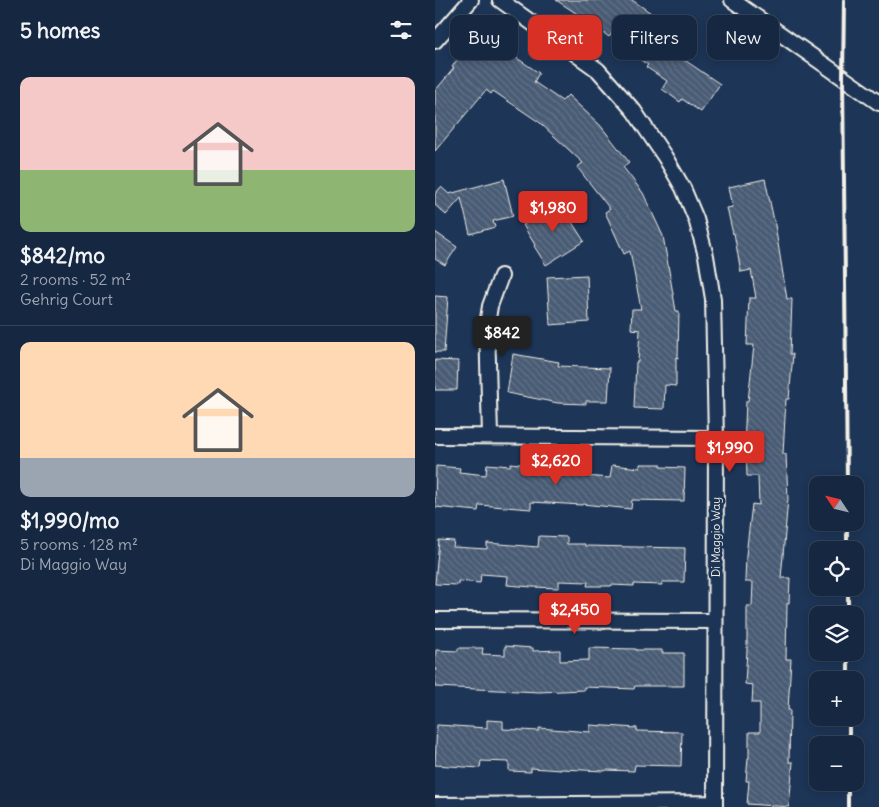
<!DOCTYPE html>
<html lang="en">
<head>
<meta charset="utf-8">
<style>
	:root { --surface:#162841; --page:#1f3048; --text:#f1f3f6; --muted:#9ea6b1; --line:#35445a; --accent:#d93025 }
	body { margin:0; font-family:Delius,sans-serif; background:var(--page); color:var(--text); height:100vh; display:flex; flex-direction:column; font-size:19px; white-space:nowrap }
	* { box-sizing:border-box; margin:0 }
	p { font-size:16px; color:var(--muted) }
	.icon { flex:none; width:28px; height:28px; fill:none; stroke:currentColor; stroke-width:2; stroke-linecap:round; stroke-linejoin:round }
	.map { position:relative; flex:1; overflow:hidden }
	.drawer { display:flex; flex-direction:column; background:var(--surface); width:435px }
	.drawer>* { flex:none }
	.guide { position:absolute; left:15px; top:15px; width:354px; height:45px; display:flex; gap:10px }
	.needle { width:32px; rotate:305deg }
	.buttons { position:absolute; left:374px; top:476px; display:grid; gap:10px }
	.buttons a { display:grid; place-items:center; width:55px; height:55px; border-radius:10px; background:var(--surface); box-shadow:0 2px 8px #0003,0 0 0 1px var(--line); font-size:25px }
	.price { position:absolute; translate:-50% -42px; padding:0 11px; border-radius:5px; background:var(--accent); color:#fff; font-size:16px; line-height:32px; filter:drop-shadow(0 1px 2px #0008) }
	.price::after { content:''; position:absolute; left:50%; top:30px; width:15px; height:11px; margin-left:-8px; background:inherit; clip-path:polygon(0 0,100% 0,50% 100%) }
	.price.selected { background:#222; color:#fff }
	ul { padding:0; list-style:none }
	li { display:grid; align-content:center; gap:10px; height:265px; padding:0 20px }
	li+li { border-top:1px solid var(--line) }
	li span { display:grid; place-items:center; height:155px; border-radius:10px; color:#555 }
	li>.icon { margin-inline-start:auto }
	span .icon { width:90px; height:90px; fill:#fffc; stroke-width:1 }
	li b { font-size:21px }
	h2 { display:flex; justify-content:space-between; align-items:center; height:60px; padding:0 20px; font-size:21px }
	.pill { padding:0 18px; border-radius:10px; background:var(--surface); box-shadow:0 2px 8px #0003,0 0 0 1px var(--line); font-size:18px; line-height:45px }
	.pill.selected { background:var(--accent); color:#fff }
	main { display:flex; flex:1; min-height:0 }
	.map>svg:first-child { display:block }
	.building { fill:url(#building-back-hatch); stroke:#f4f1e8 }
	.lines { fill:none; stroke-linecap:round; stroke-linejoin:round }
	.street-casing { stroke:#f4f1e8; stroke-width:18 }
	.street { stroke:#1d3557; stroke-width:14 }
	.rail { stroke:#f4f1e8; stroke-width:4 }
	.labels { text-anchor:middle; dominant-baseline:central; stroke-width:5; stroke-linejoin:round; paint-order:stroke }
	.street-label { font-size:12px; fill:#f4f1e8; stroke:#1d3557 }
</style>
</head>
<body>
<main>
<section class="drawer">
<h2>5 homes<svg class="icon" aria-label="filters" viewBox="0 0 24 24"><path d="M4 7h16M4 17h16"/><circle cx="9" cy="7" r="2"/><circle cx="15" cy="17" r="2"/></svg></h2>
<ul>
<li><span style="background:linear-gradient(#f6c9c9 60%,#8fb573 0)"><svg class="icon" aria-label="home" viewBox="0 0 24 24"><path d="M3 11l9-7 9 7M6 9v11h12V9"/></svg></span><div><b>$842/mo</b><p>2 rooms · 52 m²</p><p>Gehrig Court</p></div></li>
<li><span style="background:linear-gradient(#ffd9b3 75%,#9aa5b1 0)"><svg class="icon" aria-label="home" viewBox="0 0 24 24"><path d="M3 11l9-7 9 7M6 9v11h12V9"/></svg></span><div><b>$1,990/mo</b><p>5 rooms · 128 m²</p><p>Di Maggio Way</p></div></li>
</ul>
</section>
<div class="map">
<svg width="444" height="807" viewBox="0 0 444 807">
	<defs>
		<pattern id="building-back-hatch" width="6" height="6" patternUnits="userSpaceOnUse" patternTransform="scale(1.25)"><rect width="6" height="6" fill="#485b74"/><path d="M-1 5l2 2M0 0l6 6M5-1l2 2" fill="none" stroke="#637388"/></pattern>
	</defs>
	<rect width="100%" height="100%" fill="#1d3557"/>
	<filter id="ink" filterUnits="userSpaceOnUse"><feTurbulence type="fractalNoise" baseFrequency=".02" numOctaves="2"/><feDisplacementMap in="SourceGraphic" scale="10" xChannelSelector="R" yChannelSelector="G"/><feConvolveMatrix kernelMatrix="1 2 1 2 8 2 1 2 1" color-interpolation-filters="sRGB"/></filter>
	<g filter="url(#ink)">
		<path class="building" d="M121,0H197L216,13L210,21L250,49L245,57L285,84L266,112L247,99L245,102L227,89L232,81L211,67L213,65L194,52L198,46L178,32L174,37L153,21Z
			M41,33L60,46L61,44L104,73L99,82L127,101L133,95L165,125L194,162L188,167L208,193L228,236L241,311H244L243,358L241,357V386L230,385L229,409L199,408L201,362H203L205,330L196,329L197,309H206L195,251L189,254L170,212L175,209L142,167L148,163L104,122L58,91L56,94L51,90L0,151V91L19,68L17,67Z
			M69,179L78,216L58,221L60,227L35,234L26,198L11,215L0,205V194L6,187L14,194Z
			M330,179L340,225L352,299H357L355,354H358L354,399H351L348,454H351L353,499L346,578H355L354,603H352L351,659H356L353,710H355L354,762H358L354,807L312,804L314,781H311L313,758H314V732H325V703H317L318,685L310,684L312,650V606H317L318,582H310L311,555L317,504L324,505L323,476H312L311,448H309L311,401H313L319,345H312L314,298H321L316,270L306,272L299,233L298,234L292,208L298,207L294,187Z
			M124,202L149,241L111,265L99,246L100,245L88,225Z
			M0,232L22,247L10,265L0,259Z
			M152,275L154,322L115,325L112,277Z
			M0,296L13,297L9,352H0Z
			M78,354L124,362L123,366L175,368L173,401H151V404L123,403L72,393Z
			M0,360L23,361L22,390H0Z
			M76,463L103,466V465L126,466V465L150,466L149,476L175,478L177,465L205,468V464H226V467L250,468L249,501L197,500L196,509L147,504V505L96,502V509L44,505L43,511L0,507L1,466L25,468L24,472L51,475L52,464L75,466Z
			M104,536L132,537V544H150V546L250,548L249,582H227V585L199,584V586L176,585V586H152L153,582L124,581V588L97,587L72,585L73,576L46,574L45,583L23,581V585L0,584L4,540L19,541L18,547L52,549V543L103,547Z
			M70,646L98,648V651L125,650V661L154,660V648L201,649V650H227V653H249V686H200L199,689L149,687V690L104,692L0,687L1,650L23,651V648H48L47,654L70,655Z
			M52,720L68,721V729L104,731V728L155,732V725L202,728V731L247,732L246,766L200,765L199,771L171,770L170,771L126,769V770L96,768V772L74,771V762L46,761L45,768L0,765L2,725L52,728Z"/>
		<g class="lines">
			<defs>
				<path id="street" d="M65,0L163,70L199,111L230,157L248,188L261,219L271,256L278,299L281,438L280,807
					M297,0L444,103
					M0,41L36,0
					M0,436L281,438
					M55,436L52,325L55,306L66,276
					M0,620L280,621
					M0,805L280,803"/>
			</defs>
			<use href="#street" class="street-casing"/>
			<use href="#street" class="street"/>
			<path class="rail" d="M409,0L408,78L412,485
				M412,522V550
				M413,588V615
				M413,652V680
				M414,745V718
				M413,807V782"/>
		</g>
	</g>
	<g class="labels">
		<g class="street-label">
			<text transform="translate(280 537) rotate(-90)">Di Maggio Way</text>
		</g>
	</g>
</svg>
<div class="buttons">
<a><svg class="needle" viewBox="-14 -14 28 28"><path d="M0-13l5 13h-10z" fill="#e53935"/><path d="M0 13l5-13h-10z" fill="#9ea6b1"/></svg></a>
<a><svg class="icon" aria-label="locate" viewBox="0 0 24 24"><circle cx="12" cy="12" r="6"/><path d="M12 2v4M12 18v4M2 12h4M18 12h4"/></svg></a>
<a><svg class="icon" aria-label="layers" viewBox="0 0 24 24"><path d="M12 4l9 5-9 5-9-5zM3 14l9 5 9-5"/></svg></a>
<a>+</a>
<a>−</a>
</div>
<b class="price" style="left:118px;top:233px">$1,980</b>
<b class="price selected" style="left:67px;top:358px">$842</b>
<b class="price" style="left:295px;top:473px">$1,990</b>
<b class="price" style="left:121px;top:486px">$2,620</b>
<b class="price" style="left:140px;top:635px">$2,450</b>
<div class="guide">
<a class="pill">Buy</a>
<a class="pill selected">Rent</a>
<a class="pill">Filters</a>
<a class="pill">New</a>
</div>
</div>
</main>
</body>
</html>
